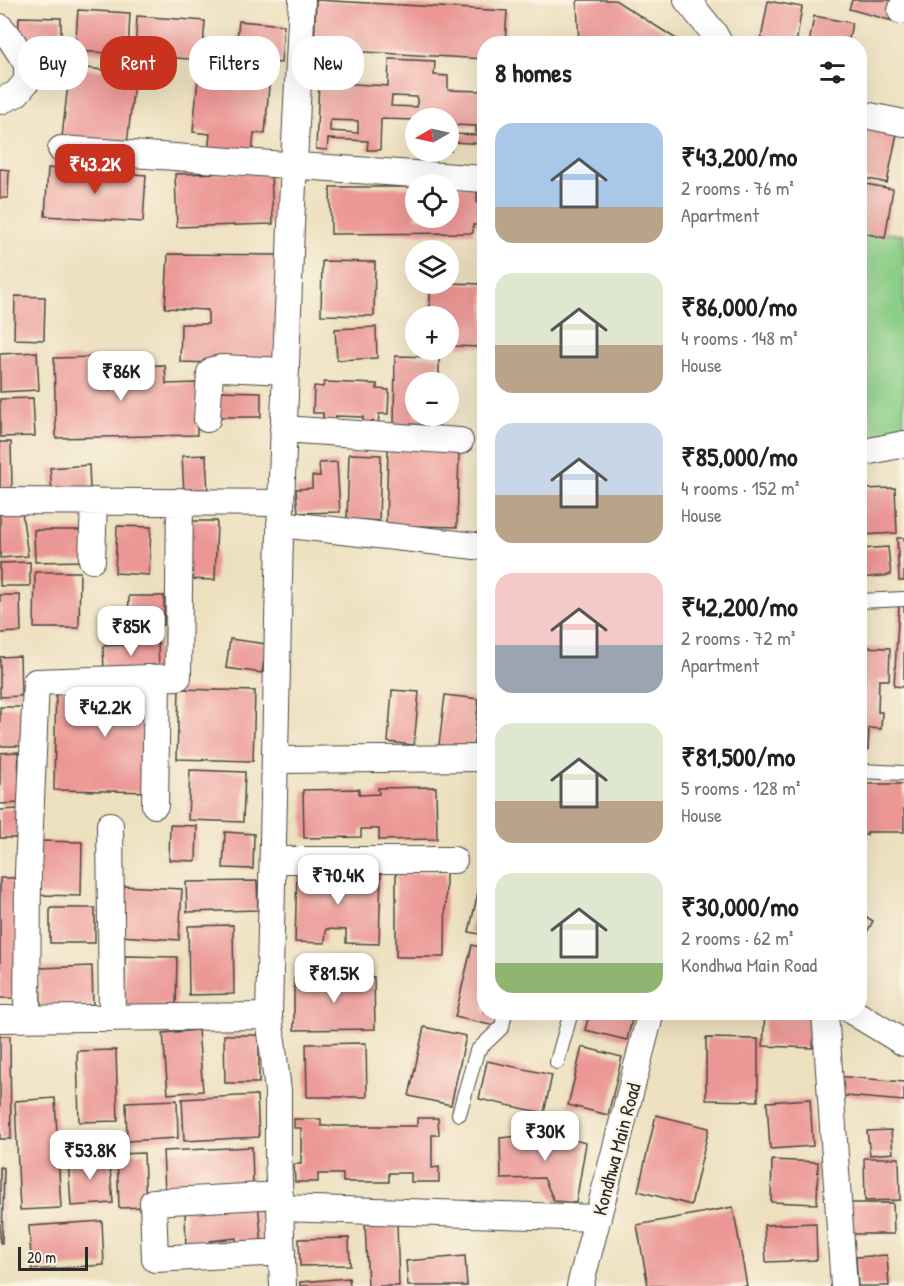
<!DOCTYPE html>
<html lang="en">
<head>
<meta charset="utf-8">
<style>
	:root { --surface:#fff; --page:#f6f6f6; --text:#202124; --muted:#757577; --accent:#c8321e }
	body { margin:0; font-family:"Patrick Hand",sans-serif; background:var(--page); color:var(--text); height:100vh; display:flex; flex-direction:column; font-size:22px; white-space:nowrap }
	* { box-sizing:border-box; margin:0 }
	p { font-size:20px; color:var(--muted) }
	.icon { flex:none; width:33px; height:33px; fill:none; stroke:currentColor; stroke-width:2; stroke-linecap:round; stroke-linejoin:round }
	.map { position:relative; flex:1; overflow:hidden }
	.panel { position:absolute; left:477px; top:36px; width:390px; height:984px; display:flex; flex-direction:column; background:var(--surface); border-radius:24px; box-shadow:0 6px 24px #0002 }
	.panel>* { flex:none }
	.guide { position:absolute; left:18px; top:36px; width:369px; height:54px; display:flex; gap:12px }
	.needle { width:39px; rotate:261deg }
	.buttons { position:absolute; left:405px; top:108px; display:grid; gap:12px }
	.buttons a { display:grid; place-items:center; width:54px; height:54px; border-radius:50%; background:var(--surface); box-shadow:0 6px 24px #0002; font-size:30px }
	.scale { position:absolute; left:18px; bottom:15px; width:70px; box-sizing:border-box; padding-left:6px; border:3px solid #2b2b2b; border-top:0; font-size:16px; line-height:21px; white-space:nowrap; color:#2b2b2b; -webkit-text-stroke:4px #fcf5e5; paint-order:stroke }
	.price { position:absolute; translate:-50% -51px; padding:0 14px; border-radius:12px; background:#fff; color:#222; font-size:20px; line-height:39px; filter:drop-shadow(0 2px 3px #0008) }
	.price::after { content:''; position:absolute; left:50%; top:36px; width:18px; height:14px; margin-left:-9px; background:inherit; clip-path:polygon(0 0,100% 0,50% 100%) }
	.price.current { background:var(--accent); color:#fff }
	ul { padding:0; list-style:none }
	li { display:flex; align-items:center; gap:18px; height:150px; padding:0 18px }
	li span { display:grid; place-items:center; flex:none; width:168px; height:120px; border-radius:18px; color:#555 }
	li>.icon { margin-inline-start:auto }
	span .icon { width:72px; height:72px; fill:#fffc; stroke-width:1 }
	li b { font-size:26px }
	h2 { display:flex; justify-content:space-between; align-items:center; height:72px; padding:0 18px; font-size:26px }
	.tag { padding:0 21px; border-radius:24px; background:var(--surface); box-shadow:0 6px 24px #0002; font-size:21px; line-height:54px }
	.tag.current { background:var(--accent); color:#fff }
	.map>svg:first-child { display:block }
	.green { fill:#8ace87; stroke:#5a7c59; stroke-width:1.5 }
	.building { fill:#eb9795; fill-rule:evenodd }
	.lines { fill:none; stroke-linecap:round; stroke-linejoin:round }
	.lane-casing { stroke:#484641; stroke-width:16 }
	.street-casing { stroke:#484641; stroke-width:28 }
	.lane { stroke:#fff; stroke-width:14 }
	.street { stroke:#fff; stroke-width:26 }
	.labels { text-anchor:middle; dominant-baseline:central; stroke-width:5; stroke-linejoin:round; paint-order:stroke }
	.street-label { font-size:20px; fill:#2b2b2b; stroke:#fcf5e5 }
</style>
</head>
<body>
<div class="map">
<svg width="904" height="1286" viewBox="0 0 904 1286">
	<rect width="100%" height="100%" fill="#fcf5e5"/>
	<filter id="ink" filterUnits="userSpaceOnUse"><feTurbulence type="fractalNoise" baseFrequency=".0167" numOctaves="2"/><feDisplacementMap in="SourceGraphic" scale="12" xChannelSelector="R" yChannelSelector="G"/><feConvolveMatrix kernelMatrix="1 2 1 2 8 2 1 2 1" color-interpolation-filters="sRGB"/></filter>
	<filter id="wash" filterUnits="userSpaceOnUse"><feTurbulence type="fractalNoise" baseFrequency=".008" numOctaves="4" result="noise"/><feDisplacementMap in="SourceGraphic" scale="24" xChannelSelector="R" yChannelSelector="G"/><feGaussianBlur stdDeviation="1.35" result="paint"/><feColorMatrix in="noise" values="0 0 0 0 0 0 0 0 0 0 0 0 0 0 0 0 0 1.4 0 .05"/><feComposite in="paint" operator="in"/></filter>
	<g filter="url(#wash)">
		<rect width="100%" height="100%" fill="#ede0bf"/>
		<path class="green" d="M860,230L904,235V444L860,453Z"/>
		<g id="blocks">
			<path class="building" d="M316,0L507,11L505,44H484V59L314,49Z
				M579,0H615L678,40L679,44H579L577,2Z
				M852,0H899L893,21L849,9Z
				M768,1L802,7L796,44H760Z
				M78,10L130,13L128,54L75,51Z
				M137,16L205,21L202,60L135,55Z
				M814,16L852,23L848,44H809Z
				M19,17L61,18V48L18,47Z
				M239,21L284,25L281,63L235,59Z
				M389,59L435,61L434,75L448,76V90L484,91V144L452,142L451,151H448V118H416V120L381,119L380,150H367L368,141L328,139L327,150L316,149L319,82L388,86ZM392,96L417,97V107L391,106ZM330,120L358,121V133L330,131ZM453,125L476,126V135L453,134Z
				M70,66L135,74L127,145L62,137Z
				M199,67L270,74L265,134L254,133L252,157L208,152L210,134L193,132Z
				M860,125L897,133L887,183L860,177Z
				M48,168L146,175L143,222L45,216Z
				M0,169L9,170L8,198H0Z
				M271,172L273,224L177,227L175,174Z
				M860,183L893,189L885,238L860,232Z
				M448,186H477V203H484V225H473V233L331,234L330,187H416V218H448Z
				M168,254L280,255L275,365L180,362L181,324H208V310L165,308Z
				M322,261L375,262L374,316L321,315Z
				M448,283L484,284V347L448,346V316H430V284Z
				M15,296L45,297L44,340L14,339Z
				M376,327L377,358L337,360L335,329Z
				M37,352L39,390L0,392V354Z
				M395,356L439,357V382H416V416H439V425L394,424Z
				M96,357L97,390H111V366L165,365L166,384L196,383L197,435L56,438L54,358Z
				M324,382L377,384V389L389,390L388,414H379L378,427H363V417L336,416L335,426L323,425V413H313L314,386L323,387Z
				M216,391L261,392V417H216Z
				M33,398L35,436L0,437V399Z
				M0,442H11L12,488H0Z
				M388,448L459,450L457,527L386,525Z
				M349,454L381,455L379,521L347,519Z
				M206,455L208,493L184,495L182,456Z
				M337,462L340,512L298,513L296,489L312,488V476H320L319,463Z
				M89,465L90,489L52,492L50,468Z
				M895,488L897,533L860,535V489Z
				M22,512L28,556L0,558V514Z
				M185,521H217L215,580L184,579Z
				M117,526L151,527L149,575L115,573Z
				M34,530H84L85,561L35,562Z
				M897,538H904V581H899Z
				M888,547L891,575L860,578V549Z
				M30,562V586H0V563Z
				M35,572H80L79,628H34Z
				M0,595H20L21,632L0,633Z
				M129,596H164V625L128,624Z
				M899,606H904V687L894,686Z
				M230,639L266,644L262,673L226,668Z
				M158,643L159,669L104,671L103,646Z
				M860,647L890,648L889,680H879L878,712H882L881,729L869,728L868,750H860Z
				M20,656L21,696L0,697V657Z
				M56,683L155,685L154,792L54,790Z
				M179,689L255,691L253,761L177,759Z
				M392,690L419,692L414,745L388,742Z
				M445,695L479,699L473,749L439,745Z
				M0,707H22L23,746H0Z
				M18,752L20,803L0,804V753Z
				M190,770L245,772L243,822L188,820Z
				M860,784H904V832H867V835H860Z
				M436,787L437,839L379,840V829H361V837L304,838L303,790L359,789V795L379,794L378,788Z
				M18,809L19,838H0V810Z
				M170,825L197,826L196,861L169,860Z
				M225,832L254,834L253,869L223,868Z
				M39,841L82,842L81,896L38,895Z
				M484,866V935L469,932Z
				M297,871L381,873L379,944L346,943V930L326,929L325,943L295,942Z
				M396,873H446L445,957H396Z
				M0,878H17V998H0Z
				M257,881L258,910L187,912L186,882Z
				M123,886L182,889L179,940L120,936Z
				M50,908H95V943H50Z
				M860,913L873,921L860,945Z
				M233,925L234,994L189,995L188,926Z
				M472,945L484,948V1012H499L495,1026L455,1017Z
				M125,956L177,957L176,1007L124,1006Z
				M92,966L93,1007L41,1009L40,968Z
				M374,977L375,1029L294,1030V978Z
				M590,1012H634L627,1040L585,1030Z
				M765,1012H815L813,1048L763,1046Z
				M424,1027L466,1036L451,1105L409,1096Z
				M198,1030L203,1091L168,1094L163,1033Z
				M224,1035H259V1083H225Z
				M0,1036H10L11,1139H0Z
				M706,1038L758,1039V1101L706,1100Z
				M366,1043L367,1097H307L306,1044Z
				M582,1047L622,1057L608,1115L568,1105Z
				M116,1050L118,1121L79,1122L77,1051Z
				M487,1061L552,1075L544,1113L479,1099Z
				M835,1076L904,1082V1101L834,1095Z
				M257,1095L259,1137L184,1141L182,1099Z
				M55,1098L61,1208L20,1210L15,1101Z
				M810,1099L813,1146L770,1149L767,1102Z
				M177,1100L178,1138L127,1141L126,1102Z
				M656,1115L709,1128L691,1205L638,1191Z
				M417,1118H438L439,1135H432V1168L439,1167V1182H411V1173H389V1182H343V1174H318V1182H295L294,1164H301V1128H294V1119H321V1126H417Z
				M891,1130L893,1153L870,1155L867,1131Z
				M546,1133L586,1143L576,1203L554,1201L544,1178L501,1179L500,1138Z
				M252,1147L253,1186L165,1191L163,1151Z
				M144,1153L146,1207L119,1208L117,1154Z
				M109,1156L113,1203L71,1206L68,1159Z
				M864,1158H899L900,1200L865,1201Z
				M772,1160L818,1162L817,1204L771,1202Z
				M0,1167L4,1168L2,1243H0Z
				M258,1201L262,1247L237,1249L236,1238L210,1241V1250L186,1251L185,1207Z
				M843,1203H893L894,1234H843Z
				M733,1207L747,1286H648L637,1225Z
				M102,1221L104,1265L32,1270L29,1226Z
				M397,1223L399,1286H368L365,1224Z
				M816,1223L817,1260L766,1262L764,1225Z
				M349,1238L350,1265L300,1266L299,1239Z
				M887,1255L889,1286H858L856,1257Z
				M465,1256L467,1286H408L406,1261Z
				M349,1278L350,1286H300V1282Z"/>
		</g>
	</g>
	<g filter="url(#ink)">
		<use href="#blocks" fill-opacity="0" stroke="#484641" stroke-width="1.5"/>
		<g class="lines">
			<defs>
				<path id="lane" d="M860,601L904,599
					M860,771L904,773
					M557,1062L571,1012
					M459,1114L477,1051L502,1027L505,1012"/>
				<path id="street" d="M687,0L713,32L720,44
					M901,11L904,2
					M0,27L10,38L27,64V81L16,94L0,101
					M860,114L904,123
					M61,149L484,179
					M207,419L210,373L213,370L222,368L286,371
					M283,429L460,441
					M860,453L904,444
					M0,501L281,503
					M280,524L484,547
					M92,560L94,501
					M275,760L484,758
					M155,805L157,678
					M110,825L112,1018
					M273,860H454
					M825,1012L844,1286
					M853,1012L904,1043
					M27,1018L28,872L36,682L178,677L180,501
					M0,1019L269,1016
					M280,1195L153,1202L155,1259L282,1252
					M281,1208L598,1218
					M283,1286L278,1155V1091L269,1016L280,534L291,226L302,0
					M580,1286L651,1012"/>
			</defs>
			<use href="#lane" class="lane-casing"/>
			<use href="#street" class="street-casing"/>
			<use href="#lane" class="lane"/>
			<use href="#street" class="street"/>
		</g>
	</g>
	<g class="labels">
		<g class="street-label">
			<text transform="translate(616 1149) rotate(-75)">Kondhwa Main Road</text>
		</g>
	</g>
</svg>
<div class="buttons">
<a><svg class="needle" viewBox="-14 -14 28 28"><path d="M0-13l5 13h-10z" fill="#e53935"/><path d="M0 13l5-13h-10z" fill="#757577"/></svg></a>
<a><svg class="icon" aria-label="locate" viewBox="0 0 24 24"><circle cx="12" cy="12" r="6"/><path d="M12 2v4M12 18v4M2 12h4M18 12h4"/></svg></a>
<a><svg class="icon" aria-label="layers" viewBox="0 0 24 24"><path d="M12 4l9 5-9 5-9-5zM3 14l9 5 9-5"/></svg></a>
<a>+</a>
<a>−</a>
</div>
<div class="scale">20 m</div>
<b class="price current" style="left:95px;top:195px">₹43.2K</b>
<b class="price" style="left:121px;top:402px">₹86K</b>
<b class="price" style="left:131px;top:657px">₹85K</b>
<b class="price" style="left:105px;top:738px">₹42.2K</b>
<b class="price" style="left:338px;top:906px">₹70.4K</b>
<b class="price" style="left:334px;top:1004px">₹81.5K</b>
<b class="price" style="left:545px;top:1162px">₹30K</b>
<b class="price" style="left:90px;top:1181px">₹53.8K</b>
<div class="guide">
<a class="tag">Buy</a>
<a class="tag current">Rent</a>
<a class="tag">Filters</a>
<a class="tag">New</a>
</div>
<section class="panel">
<h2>8 homes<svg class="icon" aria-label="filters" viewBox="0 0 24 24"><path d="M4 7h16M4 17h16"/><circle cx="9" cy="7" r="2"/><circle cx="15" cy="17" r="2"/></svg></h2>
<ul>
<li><span style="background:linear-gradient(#a9c7e8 70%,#b9a48a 0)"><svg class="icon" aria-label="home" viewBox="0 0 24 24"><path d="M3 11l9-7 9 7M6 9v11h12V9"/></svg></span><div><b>₹43,200/mo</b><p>2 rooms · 76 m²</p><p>Apartment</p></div></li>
<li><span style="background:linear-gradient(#dfe7d0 60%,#b9a48a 0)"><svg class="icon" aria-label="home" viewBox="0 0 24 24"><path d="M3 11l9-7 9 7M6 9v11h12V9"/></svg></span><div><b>₹86,000/mo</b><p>4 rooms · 148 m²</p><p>House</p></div></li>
<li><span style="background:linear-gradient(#c9d6e8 60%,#b9a48a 0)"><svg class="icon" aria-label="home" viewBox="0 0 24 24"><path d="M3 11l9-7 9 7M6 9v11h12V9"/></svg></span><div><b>₹85,000/mo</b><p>4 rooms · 152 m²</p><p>House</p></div></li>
<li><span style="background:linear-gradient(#f6c9c9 60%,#9aa5b1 0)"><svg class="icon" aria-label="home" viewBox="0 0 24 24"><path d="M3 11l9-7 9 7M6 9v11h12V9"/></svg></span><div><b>₹42,200/mo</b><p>2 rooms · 72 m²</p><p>Apartment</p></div></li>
<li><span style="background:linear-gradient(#dfe7d0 65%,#b9a48a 0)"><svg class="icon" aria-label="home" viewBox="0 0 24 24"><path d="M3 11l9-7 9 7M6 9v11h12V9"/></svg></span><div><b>₹81,500/mo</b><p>5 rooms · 128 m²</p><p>House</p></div></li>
<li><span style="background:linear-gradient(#dfe7d0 75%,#8fb573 0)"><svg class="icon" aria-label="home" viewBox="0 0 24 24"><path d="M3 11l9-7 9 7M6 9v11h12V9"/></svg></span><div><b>₹30,000/mo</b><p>2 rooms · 62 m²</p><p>Kondhwa Main Road</p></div></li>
</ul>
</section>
</div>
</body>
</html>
